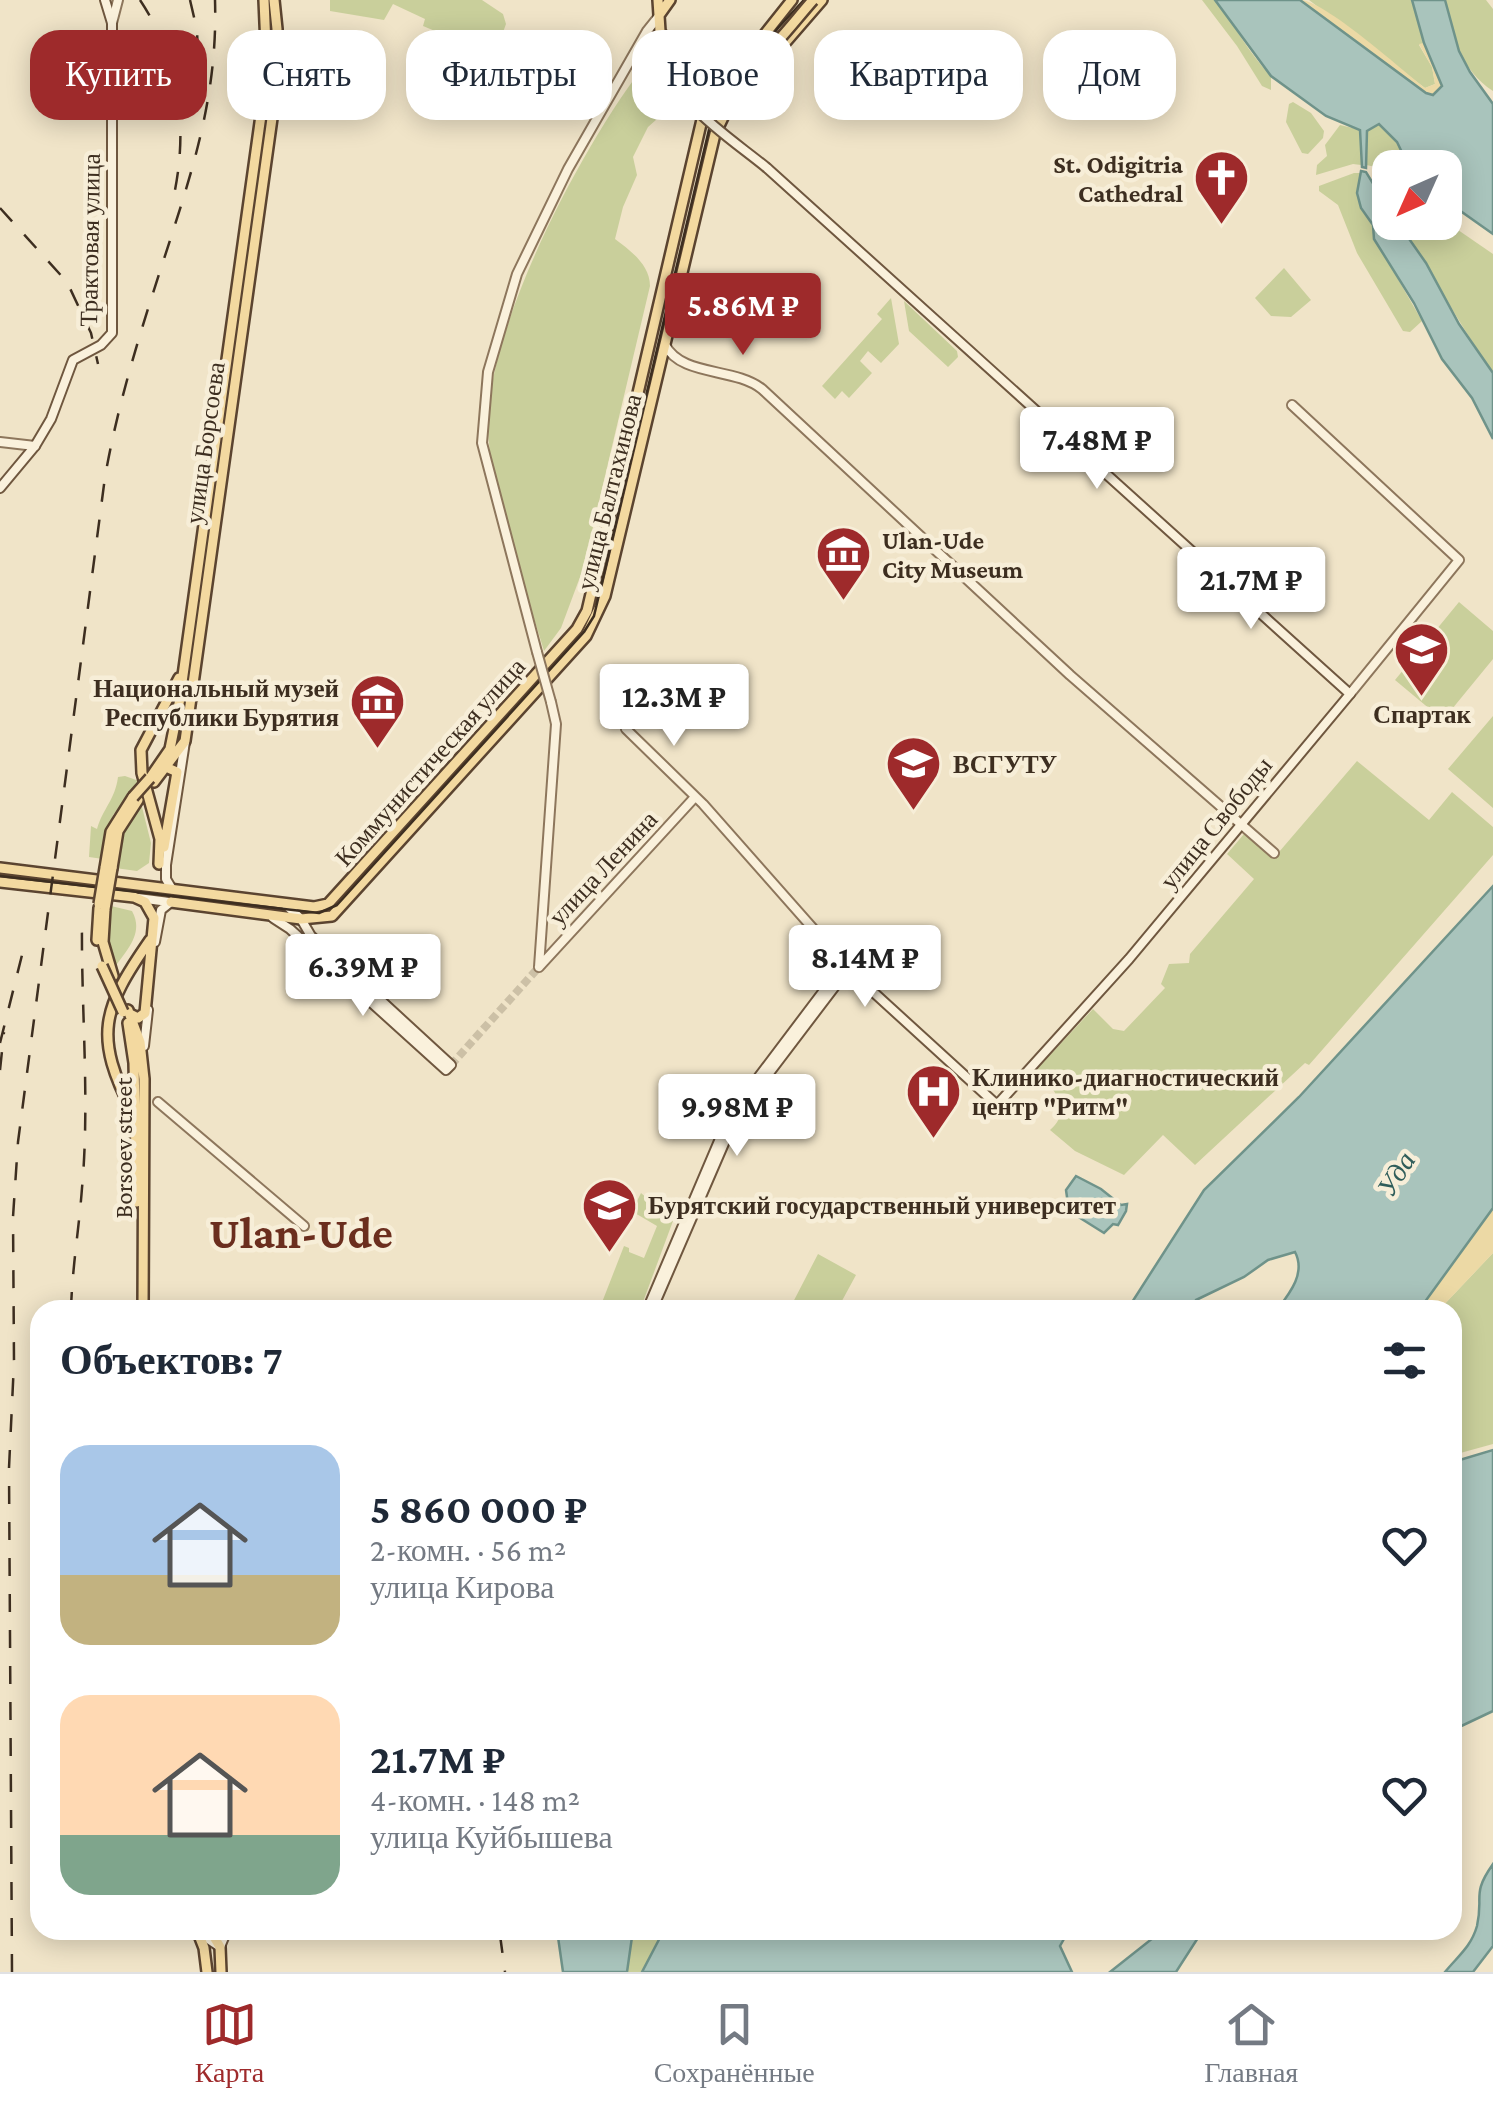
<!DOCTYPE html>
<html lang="ru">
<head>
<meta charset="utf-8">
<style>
	:root { --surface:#fff; --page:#f6f6f7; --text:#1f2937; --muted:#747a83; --line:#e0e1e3; --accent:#9e2a2b }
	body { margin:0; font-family:"Crimson Pro",serif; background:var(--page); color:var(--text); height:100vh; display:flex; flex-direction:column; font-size:38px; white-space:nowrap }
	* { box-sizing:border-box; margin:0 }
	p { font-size:32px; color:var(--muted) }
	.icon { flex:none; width:55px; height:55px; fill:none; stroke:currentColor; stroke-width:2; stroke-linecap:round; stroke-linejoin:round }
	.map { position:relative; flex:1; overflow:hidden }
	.sheet { position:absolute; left:30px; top:1300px; width:1432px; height:640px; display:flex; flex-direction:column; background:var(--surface); border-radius:30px; box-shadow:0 5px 25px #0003 }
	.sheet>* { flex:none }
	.banner { position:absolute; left:30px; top:30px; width:1435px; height:90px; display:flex; gap:20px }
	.needle { width:65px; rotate:225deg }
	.tools { position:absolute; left:1372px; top:150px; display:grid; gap:20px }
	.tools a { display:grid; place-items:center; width:90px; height:90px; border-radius:20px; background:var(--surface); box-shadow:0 5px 25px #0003; font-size:50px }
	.price { position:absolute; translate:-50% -85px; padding:0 22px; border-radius:10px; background:#fff; color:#222; font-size:32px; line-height:65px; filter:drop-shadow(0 2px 5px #0008) }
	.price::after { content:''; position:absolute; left:50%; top:60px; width:30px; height:22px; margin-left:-15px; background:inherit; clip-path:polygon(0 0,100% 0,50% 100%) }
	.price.current { background:var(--accent); color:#fff }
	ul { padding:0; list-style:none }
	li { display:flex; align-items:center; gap:30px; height:250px; padding:0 30px }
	li span { display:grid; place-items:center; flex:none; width:280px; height:200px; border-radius:30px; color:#555 }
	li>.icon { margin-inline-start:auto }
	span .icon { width:120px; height:120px; fill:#fffc; stroke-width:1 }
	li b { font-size:42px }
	h2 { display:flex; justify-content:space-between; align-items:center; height:120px; padding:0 30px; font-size:42px }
	.chip { padding:0 35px; border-radius:30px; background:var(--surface); box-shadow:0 5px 25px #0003; font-size:35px; line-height:90px }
	.chip.current { background:var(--accent); color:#fff }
	.menu { display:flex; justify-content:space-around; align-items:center; height:140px; border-top:2px solid var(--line); background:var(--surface); font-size:28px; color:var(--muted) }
	.menu a { display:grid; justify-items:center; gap:5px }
	.menu .current { color:var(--accent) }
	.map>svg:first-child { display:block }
	.green { fill:#c9cf9b }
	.sand { fill:#ecd9a5 }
	.water { fill:#a9c4bc; stroke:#6f938a; stroke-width:2.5 }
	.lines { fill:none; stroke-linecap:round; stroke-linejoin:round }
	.tertiary-tunnel { stroke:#ccc0a6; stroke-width:8; stroke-dasharray:8 4; stroke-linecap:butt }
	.tertiary-casing { stroke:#8d765c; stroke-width:12 }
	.secondary-casing { stroke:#6f573f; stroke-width:12 }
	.primary-casing { stroke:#5b4430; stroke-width:14 }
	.tertiary { stroke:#faf1dc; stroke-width:8 }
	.secondary { stroke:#faf1dc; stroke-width:8 }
	.primary { stroke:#f3d9a0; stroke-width:9 }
	.tram { stroke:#3d2e20; stroke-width:2.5 }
	.rail { stroke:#3d2e20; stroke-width:2.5; stroke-dasharray:18 18; stroke-linecap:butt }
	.tertiary-bridge-casing { stroke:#8d765c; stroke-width:12; stroke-linecap:butt }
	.secondary-bridge-casing { stroke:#6f573f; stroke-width:12; stroke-linecap:butt }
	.primary-bridge-casing { stroke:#5b4430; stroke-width:14; stroke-linecap:butt }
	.tertiary-bridge { stroke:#faf1dc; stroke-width:8 }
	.secondary-bridge { stroke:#faf1dc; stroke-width:8 }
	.primary-bridge { stroke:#f3d9a0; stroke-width:9 }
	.labels { text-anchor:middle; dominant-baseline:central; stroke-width:9; stroke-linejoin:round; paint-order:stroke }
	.poi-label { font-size:25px; font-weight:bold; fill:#3d2e20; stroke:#f7eed8; text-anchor:start }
	.street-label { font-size:25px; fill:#3d2e20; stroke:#f7eed8 }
	.water-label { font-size:28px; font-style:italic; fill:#2f5d5a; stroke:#f7eed8 }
	.town-label { font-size:45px; font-weight:bold; fill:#6b2e1e; stroke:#f7eed8 }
</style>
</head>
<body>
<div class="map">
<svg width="1493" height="1972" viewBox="0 0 1493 1972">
	<rect width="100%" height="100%" fill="#f0e4c8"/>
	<path class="green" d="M330,0H482L503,14L506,24L493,60L473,50V47L423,26L425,19L393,4L384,20L330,11Z
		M1202,0H1215C1235,25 1249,54 1271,76V90L1262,86L1237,46Z
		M1309,0H1412L1424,43L1419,45L1432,67L1435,84L1425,88Z
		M1445,0H1486L1493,9V91C1461,70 1452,36 1445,0Z
		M647,62L656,70L651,78L674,104L648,127L633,157L637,175L623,207L615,239C631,251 650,265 650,286L583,569L561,628L544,651C524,583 491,499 488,429C485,328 585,140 647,62Z
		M1293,102L1311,113L1324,131L1323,138L1308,154L1302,153L1286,122L1289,104Z
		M1379,124L1397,142L1409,167L1390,168V176L1376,167L1366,165L1367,131Z
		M1340,125L1361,130V165L1353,164L1316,175L1317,165L1327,156L1325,145Z
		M1354,173H1361C1354,210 1372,210 1375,239L1422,321L1410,332L1403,331L1357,253L1338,205L1319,191V186Z
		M1445,221L1493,254V373C1459,324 1431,271 1398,223Z
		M1284,268L1311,300L1291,317L1271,316L1255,298Z
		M891,298L899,344L881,363L868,351L860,361L872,373L849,398L842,391L835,399L822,386L882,319L877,314Z
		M904,301L957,351L958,357L948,367L909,331Z
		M1459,602L1493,631V659L1443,720L1395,680Z
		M1493,716V808L1448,769Z
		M1357,761L1429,820L1452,792L1493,827V855L1309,1065L1305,1063L1195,1165L1163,1135L1124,1175L1075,1151L1050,1130C1074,1109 1053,1087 1035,1071L1093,1009L1113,1029L1124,1031L1165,988L1161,984L1169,964L1189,963L1190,954L1254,879L1227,854L1244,834L1273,859Z
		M125,776L139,781L113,815L103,859L89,857L91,826L97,829C103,808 115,800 118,777Z
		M141,803L151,843L149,863L137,871L115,868L122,831Z
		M111,906L132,911C145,934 125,952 112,971L107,949Z
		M641,1193L673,1221L640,1310H599L624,1246L629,1248V1252L644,1258L657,1226L628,1209L632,1199L637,1201Z
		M1493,1253V1444L1453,1455L1452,1310H1439Z
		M818,1254L856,1275L837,1310H794L790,1308Z
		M633,1930H664L642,1972H627Z"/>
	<path class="sand" d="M1300,0C1324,0 1402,70 1425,88L1435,84L1432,67L1419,44L1424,43L1442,86L1434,95L1426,94Z
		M1493,1208V1253L1439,1310H1419Z"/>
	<path class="water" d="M1215,0H1300L1426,93L1433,95L1442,86L1424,43L1412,0H1445L1459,51L1470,72L1493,104V234L1445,200V168L1409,167L1397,142L1379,124L1367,131L1366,168L1362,167L1360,130L1326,116L1271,76Z
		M1361,171L1366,172L1390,211V222L1398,223L1426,263L1459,324L1493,373V439L1472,398L1442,359L1414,303L1374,239L1373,225L1361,208L1357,193Z
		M1493,886V1208L1419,1310H1277C1290,1293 1306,1273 1295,1252L1268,1260L1244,1277L1196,1300L1193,1310H1127L1204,1190L1299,1097Z
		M1076,1176L1101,1189L1121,1205L1127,1204L1126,1211L1118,1225L1113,1224L1104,1233L1069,1211L1066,1190Z
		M1493,1450V1711L1453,1730V1462Z
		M1493,1864V1946L1473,1972H1445C1458,1956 1471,1947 1477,1926C1484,1896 1471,1895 1493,1864Z
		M557,1930H633L627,1972H563Z
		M664,1930H1069L1060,1946L1072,1972H642Z
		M1157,1930H1203L1176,1972H1110L1153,1938Z"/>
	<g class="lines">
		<path class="tertiary-tunnel" d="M451,1065L539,967"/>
		<defs>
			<path id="tertiary" d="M112,23L118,0
				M653,37L660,46
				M665,345C682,377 734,367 762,389L1070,675L1274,853
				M1292,405L1459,560L1350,694
				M0,442L35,446
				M537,652L482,443L488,372L517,274L568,169L647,31L659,16
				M626,729L703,804L847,967
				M539,967L556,724L551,702
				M539,967L695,797
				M158,1102L304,1226"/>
			<path id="secondary" d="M0,488L35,446L51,419L73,360L101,345L112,333V23L105,0
				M172,889L166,879V865L185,742
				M138,898L169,902
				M273,918L290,929L446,1070L451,1065L311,936L301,919L285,904
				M155,942L161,910L171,902
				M144,1046L148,1010
				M647,1310L730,1115L844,964
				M652,1310L735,1118L848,969L997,1105L1129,959L1350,694L767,168
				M199,1933L220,1947L227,1930"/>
			<path id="primary" d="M658,0L660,31L670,48
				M660,14L670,0
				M150,778L170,749L179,704L263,101L266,46L264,0
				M154,782L185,741L274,104L277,29L274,0
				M164,847L177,772L168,768
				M159,864L160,839L142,773L141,750L179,678
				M0,868L314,907L328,904L577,629L587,611L704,111L792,0
				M105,868L111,832L133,797
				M112,868L118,831L138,800
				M0,882L134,897L145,902L154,918L145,1013L138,1018L130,1014
				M171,902L301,919L332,916L586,636L605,596L715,134L726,111L822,0
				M105,909L103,942L113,976
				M97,940L99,908
				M128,1010L140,1042L144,1079L143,1310
				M128,1023L134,1063L137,1202
				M133,1113C93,1036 102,1009 150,940
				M197,1930L204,1948L207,1972
				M210,1930L220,1947L221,1972"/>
		</defs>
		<use href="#tertiary" class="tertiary-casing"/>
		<use href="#secondary" class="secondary-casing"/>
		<use href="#primary" class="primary-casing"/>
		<use href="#tertiary" class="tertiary"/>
		<use href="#secondary" class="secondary"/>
		<use href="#primary" class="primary"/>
		<path class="tram" d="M0,876L319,913L337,905L584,632L594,616L712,117L778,28L804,0"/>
		<path class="rail" d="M140,0C178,57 188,123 175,190
			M190,0L197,30L199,84
			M0,208L67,282L91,333L98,364
			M0,1043L24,947
			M0,1070L4,1032
			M71,1310C72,1269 79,1229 82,1188C90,1100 81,1010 82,921
			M500,1935L505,1972
			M12,1972L9,1468L14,1362L13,1217L18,1142L105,477C118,403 140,333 163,262C192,172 218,96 215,0"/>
		<defs>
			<path id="tertiary-bridge" d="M537,652L551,702"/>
			<path id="secondary-bridge" d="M661,52C673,103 728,136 767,168"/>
			<path id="primary-bridge" d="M670,48C727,120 774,44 813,0
				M133,797L150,778
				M99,904L105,868
				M105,909L112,868
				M102,966L123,1012"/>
		</defs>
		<use href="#tertiary-bridge" class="tertiary-bridge-casing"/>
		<use href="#secondary-bridge" class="secondary-bridge-casing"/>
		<use href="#primary-bridge" class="primary-bridge-casing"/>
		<use href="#tertiary-bridge" class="tertiary-bridge"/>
		<use href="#secondary-bridge" class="secondary-bridge"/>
		<use href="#primary-bridge" class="primary-bridge"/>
	</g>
	<defs>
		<symbol id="church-pin" viewBox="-11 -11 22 30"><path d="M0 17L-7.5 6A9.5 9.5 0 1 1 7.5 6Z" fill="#9e2a2b" stroke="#f7eed8"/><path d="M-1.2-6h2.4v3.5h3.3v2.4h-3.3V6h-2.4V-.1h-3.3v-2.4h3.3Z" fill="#fff"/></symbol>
		<symbol id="museum-pin" viewBox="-11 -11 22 30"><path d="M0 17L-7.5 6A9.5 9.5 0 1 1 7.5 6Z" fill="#9e2a2b" stroke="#f7eed8"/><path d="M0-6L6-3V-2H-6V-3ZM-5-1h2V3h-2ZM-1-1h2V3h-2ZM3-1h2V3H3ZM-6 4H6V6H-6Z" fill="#fff"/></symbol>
		<symbol id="university-pin" viewBox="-11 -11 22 30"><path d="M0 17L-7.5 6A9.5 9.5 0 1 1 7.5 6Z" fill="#9e2a2b" stroke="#f7eed8"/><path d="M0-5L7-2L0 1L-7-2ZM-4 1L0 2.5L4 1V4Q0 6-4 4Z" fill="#fff"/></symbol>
		<symbol id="hospital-pin" viewBox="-11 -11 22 30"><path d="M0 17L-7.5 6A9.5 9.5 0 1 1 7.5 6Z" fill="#9e2a2b" stroke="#f7eed8"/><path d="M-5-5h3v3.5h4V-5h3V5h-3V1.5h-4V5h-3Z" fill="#fff"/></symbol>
	</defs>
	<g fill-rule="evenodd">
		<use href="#church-pin" x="1190" y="146" width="63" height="86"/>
		<use href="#museum-pin" x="812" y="522" width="63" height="86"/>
		<use href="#university-pin" x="1390" y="618" width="63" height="86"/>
		<use href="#museum-pin" x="346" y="670" width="63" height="86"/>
		<use href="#university-pin" x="882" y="732" width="63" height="86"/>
		<use href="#hospital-pin" x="902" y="1060" width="63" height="86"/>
		<use href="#university-pin" x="578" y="1174" width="63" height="86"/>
	</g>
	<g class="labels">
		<g class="poi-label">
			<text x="1183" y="164" text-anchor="end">St. Odigitria<tspan x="1183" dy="29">Cathedral</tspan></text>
			<text x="882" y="540">Ulan-Ude<tspan x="882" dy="29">City Museum</tspan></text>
			<text x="339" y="688" text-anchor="end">Национальный музей<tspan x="339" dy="29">Республики Бурятия</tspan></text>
			<text x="1422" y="714" text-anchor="middle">Спартак</text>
			<text x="953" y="764">ВСГУТУ</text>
			<text x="972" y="1077">Клинико-диагностический<tspan x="972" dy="29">центр "Ритм"</tspan></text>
			<text x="648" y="1205">Бурятский государственный университет</text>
		</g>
		<g class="street-label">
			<text transform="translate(90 240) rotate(-89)">Трактовая улица</text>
			<text transform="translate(205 443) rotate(-82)">улица Борсоева</text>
			<text transform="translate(609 492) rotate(-76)">улица Балтахинова</text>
			<text transform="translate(430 762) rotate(-48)">Коммунистическая улица</text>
			<text transform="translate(1216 823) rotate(-51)">улица Свободы</text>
			<text transform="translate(603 868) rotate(-47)">улица Ленина</text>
			<text transform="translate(123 1148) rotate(-90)">Borsoev street</text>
		</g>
		<g class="water-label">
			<text transform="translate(1396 1174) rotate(-58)">Уда</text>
		</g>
		<g class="town-label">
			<text x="301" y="1233">Ulan-Ude</text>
		</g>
	</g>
</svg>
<div class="tools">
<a><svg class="needle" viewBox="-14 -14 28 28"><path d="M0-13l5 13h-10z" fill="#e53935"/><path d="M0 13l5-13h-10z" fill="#747a83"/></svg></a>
</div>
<b class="price current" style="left:743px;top:358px">5.86M ₽</b>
<b class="price" style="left:1097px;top:492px">7.48M ₽</b>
<b class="price" style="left:1251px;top:632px">21.7M ₽</b>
<b class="price" style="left:674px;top:749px">12.3M ₽</b>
<b class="price" style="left:865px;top:1010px">8.14M ₽</b>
<b class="price" style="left:363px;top:1019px">6.39M ₽</b>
<b class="price" style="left:737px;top:1159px">9.98M ₽</b>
<div class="banner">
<a class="chip current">Купить</a>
<a class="chip">Снять</a>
<a class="chip">Фильтры</a>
<a class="chip">Новое</a>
<a class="chip">Квартира</a>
<a class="chip">Дом</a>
</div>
<section class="sheet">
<h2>Объектов: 7<svg class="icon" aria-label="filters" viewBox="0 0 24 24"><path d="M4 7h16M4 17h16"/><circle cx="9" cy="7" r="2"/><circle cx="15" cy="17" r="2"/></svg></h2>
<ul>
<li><span style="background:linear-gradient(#a9c7e8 65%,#c2b280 0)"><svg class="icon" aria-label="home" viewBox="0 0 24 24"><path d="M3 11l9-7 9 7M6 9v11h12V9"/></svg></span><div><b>5 860 000 ₽</b><p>2-комн. · 56 m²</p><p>улица Кирова</p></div><svg class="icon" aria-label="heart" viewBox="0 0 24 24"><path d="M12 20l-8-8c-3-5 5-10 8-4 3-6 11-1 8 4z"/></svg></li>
<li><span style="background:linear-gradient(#ffd9b3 70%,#7fa58c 0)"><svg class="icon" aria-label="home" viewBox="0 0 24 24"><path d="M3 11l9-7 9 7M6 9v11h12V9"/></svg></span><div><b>21.7M ₽</b><p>4-комн. · 148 m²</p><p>улица Куйбышева</p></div><svg class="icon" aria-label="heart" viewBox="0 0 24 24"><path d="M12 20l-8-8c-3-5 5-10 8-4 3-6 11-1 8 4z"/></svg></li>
</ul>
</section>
</div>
<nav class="menu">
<a class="current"><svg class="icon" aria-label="map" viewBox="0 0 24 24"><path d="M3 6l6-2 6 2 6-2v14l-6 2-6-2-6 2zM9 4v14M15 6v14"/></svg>Карта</a>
<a><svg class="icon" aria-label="saved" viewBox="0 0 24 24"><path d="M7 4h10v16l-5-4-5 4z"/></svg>Сохранённые</a>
<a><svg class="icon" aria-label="home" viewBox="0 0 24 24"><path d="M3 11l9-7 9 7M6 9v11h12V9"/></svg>Главная</a>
</nav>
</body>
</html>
